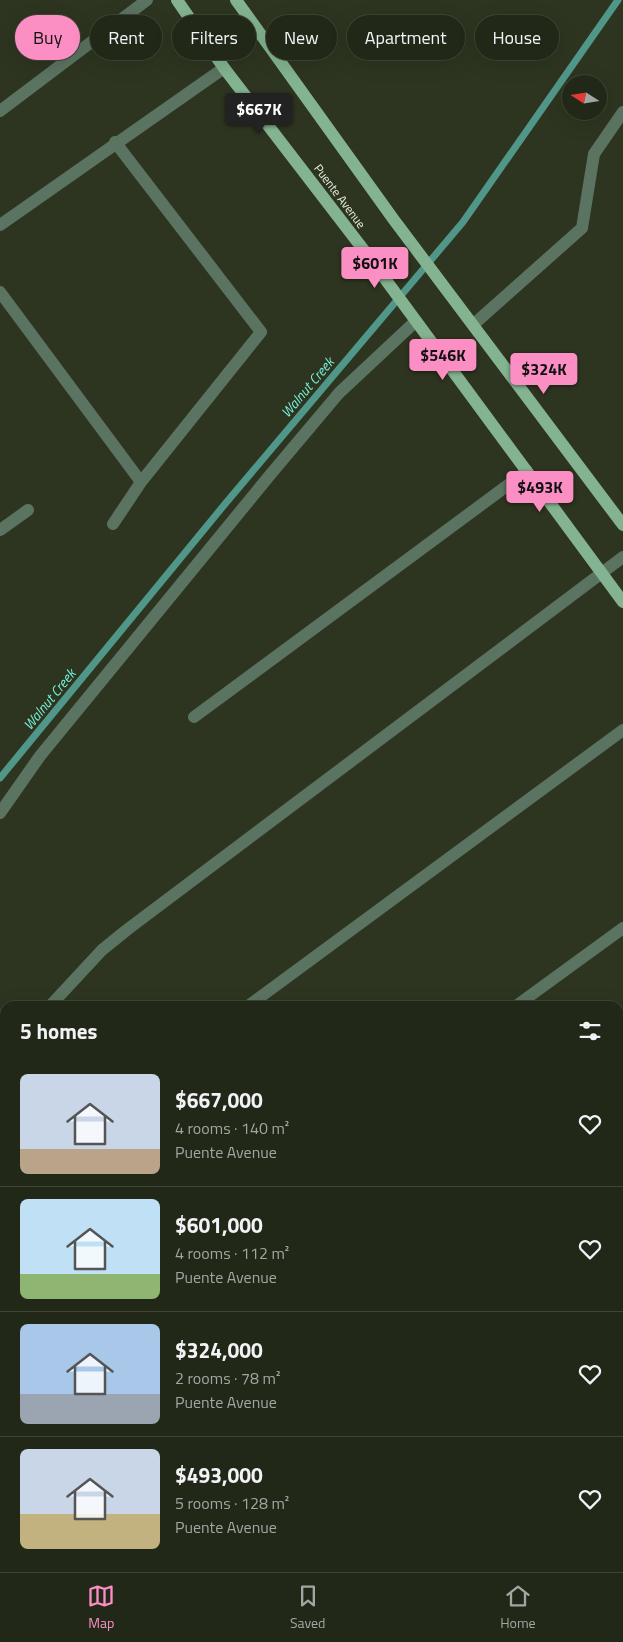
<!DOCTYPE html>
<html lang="en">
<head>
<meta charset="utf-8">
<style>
	:root { --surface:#222818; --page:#2e3425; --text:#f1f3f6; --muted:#a2a6a2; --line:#3f4437; --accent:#fb8fc4 }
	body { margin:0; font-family:"Titillium Web",sans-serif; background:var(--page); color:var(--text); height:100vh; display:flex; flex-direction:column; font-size:19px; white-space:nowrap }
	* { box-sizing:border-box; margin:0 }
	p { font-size:16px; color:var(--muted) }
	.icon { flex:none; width:28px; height:28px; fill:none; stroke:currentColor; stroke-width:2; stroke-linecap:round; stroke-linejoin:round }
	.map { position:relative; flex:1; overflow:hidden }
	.details { position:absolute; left:0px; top:1001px; width:624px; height:571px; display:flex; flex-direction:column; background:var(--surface); border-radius:15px 15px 0 0; box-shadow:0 5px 20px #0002,0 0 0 1px var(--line) }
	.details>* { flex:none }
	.banner { position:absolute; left:15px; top:15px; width:594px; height:45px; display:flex; gap:10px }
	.needle { width:32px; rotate:282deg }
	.tools { position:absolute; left:562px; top:75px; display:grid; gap:10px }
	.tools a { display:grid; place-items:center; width:45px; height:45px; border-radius:50%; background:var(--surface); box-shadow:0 5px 20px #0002,0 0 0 1px var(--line); font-size:25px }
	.price { position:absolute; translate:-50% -42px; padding:0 11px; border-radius:5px; background:var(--accent); color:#111; font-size:16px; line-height:32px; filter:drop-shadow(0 1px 2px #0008) }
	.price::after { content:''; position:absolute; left:50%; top:30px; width:15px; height:11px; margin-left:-8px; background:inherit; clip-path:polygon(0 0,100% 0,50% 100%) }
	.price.on { background:#222; color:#fff }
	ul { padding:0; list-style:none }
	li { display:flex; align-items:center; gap:15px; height:125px; padding:0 20px }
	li+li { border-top:1px solid var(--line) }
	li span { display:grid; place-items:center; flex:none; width:140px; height:100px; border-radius:8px; color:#555 }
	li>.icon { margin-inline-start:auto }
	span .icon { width:60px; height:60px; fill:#fffc; stroke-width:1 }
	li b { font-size:21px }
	h2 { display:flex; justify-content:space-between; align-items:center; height:60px; padding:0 20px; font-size:21px }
	.pill { padding:0 18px; border-radius:22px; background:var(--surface); box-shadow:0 5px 20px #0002,0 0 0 1px var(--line); font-size:18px; line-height:45px }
	.pill.on { background:var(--accent); color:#111 }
	.tabs { display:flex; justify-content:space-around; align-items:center; height:70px; border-top:1px solid var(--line); background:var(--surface); font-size:14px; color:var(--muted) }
	.tabs a { display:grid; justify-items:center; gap:2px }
	.tabs .on { color:var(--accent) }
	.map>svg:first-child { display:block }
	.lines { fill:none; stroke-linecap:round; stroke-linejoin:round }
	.stream { stroke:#519789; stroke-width:7 }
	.minor { stroke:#5b7361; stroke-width:12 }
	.major { stroke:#83b390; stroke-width:12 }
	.labels { text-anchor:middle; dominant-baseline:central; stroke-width:4.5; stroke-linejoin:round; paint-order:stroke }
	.street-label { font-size:12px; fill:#e9efe2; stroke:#2d3520 }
	.water-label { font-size:14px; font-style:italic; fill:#76f1da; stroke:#2d3520 }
</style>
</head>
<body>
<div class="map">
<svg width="623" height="1572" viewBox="0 0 623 1572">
	<rect width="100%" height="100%" fill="#2d3520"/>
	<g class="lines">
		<path class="stream" d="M0,778L225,504L463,222L618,0"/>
		<path class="minor" d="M0,111L147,0
			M0,225L224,68
			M0,292L141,482
			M474,324L582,228L594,154L623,112
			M113,524L141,482L261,332L115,142
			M0,530L28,510
			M194,717L527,471
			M0,813L40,756L270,475L339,393L416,321
			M50,1006L102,950L128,929L623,557
			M248,1006L623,730
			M516,1006L623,928
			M0,1062L5,1056
			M619,1084L623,1081
			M619,1118L623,1128
			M0,1190L5,1186
			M0,1297L5,1293
			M619,1349L623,1355
			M619,1385L623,1382
			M0,1450L5,1457
			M86,1568L89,1572
			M137,1568L140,1572
			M294,1568L297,1572
			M603,1568L606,1572
			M216,1572L222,1568
			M363,1572L370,1568"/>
		<path class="major" d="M177,0L224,68L366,253L623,602
			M236,0L394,220L623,525"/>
	</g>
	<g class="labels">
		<g class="street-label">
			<text transform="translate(340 196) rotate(53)">Puente Avenue</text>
		</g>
		<g class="water-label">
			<text transform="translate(307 387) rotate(-50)">Walnut Creek</text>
			<text transform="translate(49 699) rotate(-51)">Walnut Creek</text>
		</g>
	</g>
</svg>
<div class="tools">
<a><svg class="needle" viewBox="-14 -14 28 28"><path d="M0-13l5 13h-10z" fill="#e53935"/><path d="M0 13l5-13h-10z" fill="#a2a6a2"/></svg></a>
</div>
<b class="price on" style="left:259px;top:135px">$667K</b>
<b class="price" style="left:375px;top:289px">$601K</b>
<b class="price" style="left:443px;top:381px">$546K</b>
<b class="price" style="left:544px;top:395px">$324K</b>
<b class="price" style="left:540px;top:513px">$493K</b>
<div class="banner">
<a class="pill on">Buy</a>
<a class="pill">Rent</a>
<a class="pill">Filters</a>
<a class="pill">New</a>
<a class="pill">Apartment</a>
<a class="pill">House</a>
</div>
<section class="details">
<h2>5 homes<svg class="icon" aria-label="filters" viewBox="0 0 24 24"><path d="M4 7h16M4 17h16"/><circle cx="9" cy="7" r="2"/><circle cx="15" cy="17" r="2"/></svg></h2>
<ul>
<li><span style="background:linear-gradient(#c9d6e8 75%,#b9a48a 0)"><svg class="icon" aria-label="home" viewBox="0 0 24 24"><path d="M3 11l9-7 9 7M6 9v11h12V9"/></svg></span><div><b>$667,000</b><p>4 rooms · 140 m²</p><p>Puente Avenue</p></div><svg class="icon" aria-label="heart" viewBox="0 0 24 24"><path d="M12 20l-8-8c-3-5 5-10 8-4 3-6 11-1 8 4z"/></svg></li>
<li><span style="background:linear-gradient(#bfe0f5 75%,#8fb573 0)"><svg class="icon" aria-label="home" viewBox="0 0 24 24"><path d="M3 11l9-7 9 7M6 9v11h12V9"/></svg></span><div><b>$601,000</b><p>4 rooms · 112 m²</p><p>Puente Avenue</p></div><svg class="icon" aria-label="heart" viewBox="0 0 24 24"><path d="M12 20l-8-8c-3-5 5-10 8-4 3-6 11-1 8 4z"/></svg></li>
<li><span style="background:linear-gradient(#a9c7e8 70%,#9aa5b1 0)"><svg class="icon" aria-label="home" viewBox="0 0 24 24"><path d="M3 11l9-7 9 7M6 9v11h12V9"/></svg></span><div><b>$324,000</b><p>2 rooms · 78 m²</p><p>Puente Avenue</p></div><svg class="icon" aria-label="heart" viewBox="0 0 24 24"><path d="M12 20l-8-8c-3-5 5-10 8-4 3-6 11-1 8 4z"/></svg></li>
<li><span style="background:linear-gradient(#c9d6e8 65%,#c2b280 0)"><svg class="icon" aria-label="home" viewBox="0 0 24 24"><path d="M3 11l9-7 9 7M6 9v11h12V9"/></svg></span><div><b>$493,000</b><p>5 rooms · 128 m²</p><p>Puente Avenue</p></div><svg class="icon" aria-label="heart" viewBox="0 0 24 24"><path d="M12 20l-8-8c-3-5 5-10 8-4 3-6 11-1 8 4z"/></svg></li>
</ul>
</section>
</div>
<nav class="tabs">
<a class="on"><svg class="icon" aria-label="map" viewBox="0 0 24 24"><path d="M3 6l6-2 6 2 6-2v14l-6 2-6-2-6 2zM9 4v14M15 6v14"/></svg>Map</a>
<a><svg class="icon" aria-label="saved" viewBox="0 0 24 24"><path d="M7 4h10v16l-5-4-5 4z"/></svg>Saved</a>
<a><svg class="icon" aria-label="home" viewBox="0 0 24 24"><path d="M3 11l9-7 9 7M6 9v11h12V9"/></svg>Home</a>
</nav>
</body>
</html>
